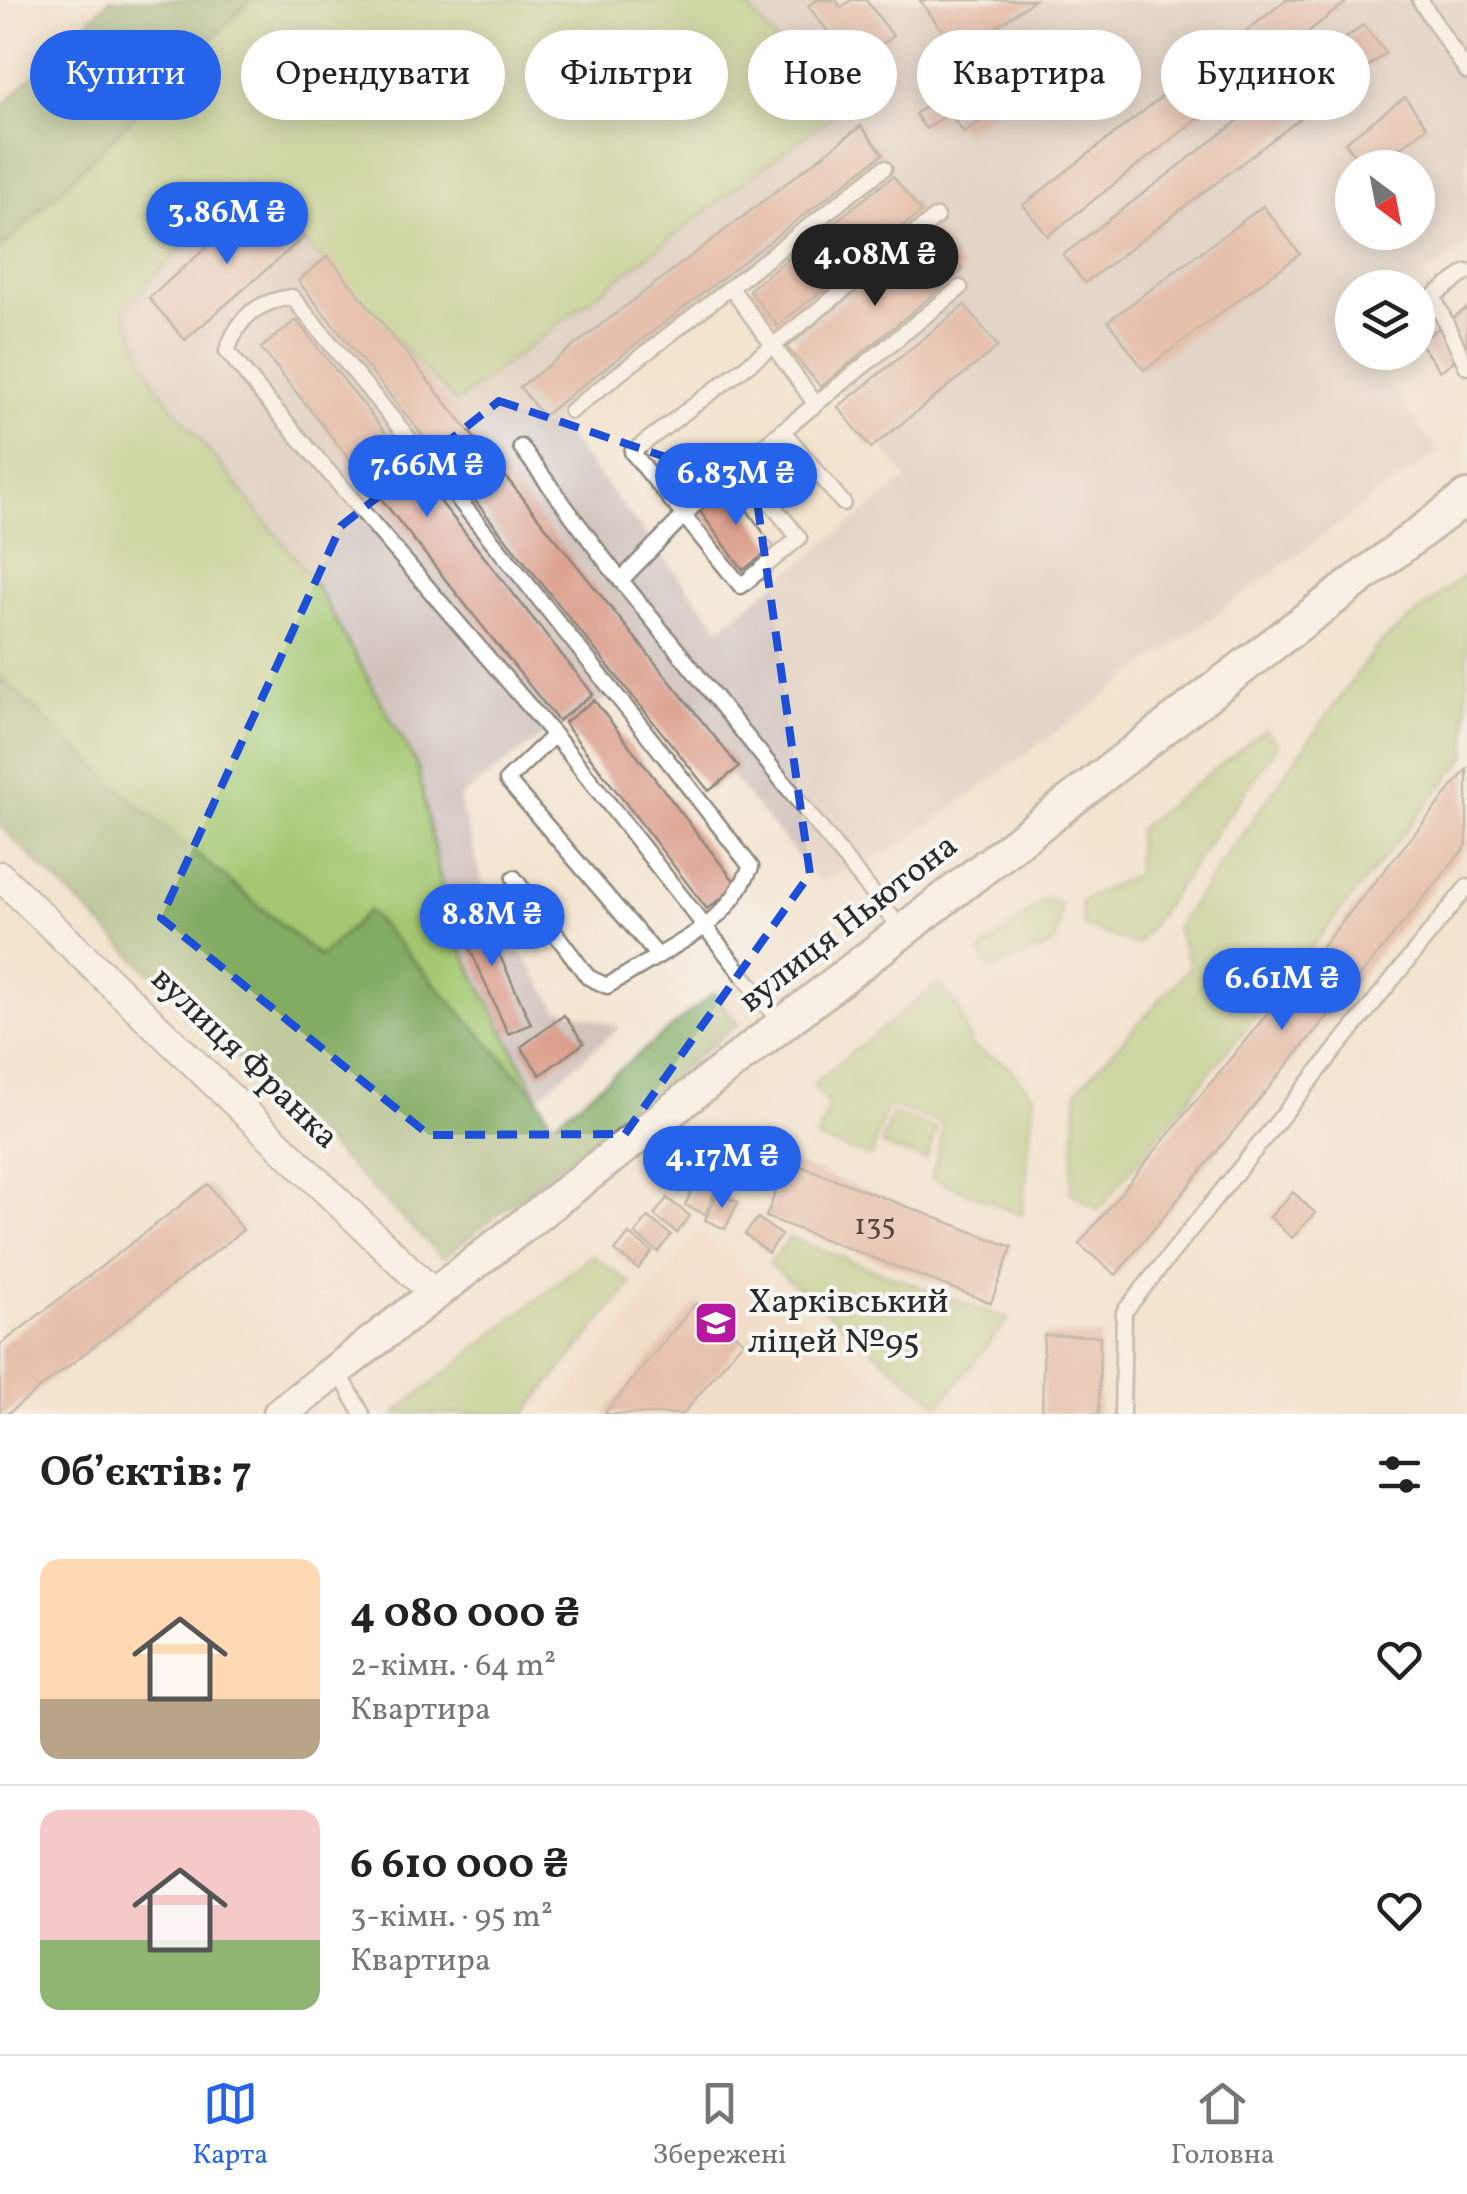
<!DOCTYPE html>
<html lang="uk">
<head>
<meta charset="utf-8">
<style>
	:root { --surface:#fff; --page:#f6f6f6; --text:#222; --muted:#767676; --line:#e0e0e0; --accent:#2563eb }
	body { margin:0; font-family:Vollkorn,serif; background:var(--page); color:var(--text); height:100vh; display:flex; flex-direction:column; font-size:38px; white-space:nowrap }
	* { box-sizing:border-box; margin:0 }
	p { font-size:32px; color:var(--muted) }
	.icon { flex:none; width:55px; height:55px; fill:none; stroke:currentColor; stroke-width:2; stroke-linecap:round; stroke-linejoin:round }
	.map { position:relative; height:1414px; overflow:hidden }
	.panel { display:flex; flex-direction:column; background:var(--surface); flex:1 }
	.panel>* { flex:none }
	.guide { position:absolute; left:30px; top:30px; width:1408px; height:90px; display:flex; gap:20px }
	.needle { width:65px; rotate:148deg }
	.fabs { position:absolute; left:1335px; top:150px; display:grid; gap:20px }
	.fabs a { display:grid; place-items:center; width:100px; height:100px; border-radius:50%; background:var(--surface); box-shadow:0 5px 25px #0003; font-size:50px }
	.price { position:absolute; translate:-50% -85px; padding:0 22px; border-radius:35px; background:var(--accent); color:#fff; font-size:32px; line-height:65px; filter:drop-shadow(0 2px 5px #0008) }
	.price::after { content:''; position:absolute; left:50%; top:60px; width:30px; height:22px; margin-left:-15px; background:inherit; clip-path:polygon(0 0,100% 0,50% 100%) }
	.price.selected { background:#222; color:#fff }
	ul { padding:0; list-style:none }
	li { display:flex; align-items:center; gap:30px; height:250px; padding:0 40px }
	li+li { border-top:2px solid var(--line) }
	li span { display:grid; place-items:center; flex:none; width:280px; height:200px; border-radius:20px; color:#555 }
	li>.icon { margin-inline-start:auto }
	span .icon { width:120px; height:120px; fill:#fffc; stroke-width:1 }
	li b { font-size:42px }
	h2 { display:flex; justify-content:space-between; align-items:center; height:120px; padding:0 40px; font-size:42px }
	.chip { padding:0 35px; border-radius:45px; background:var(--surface); box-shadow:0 5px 25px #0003; font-size:35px; line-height:90px }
	.chip.selected { background:var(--accent); color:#fff }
	.tabs { display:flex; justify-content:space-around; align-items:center; height:140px; border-top:2px solid var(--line); background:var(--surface); font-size:28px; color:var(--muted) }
	.tabs a { display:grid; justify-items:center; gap:5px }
	.tabs .selected { color:var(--accent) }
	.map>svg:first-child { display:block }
	.built { fill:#f2d4be }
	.industrial { fill:#cfc0ba; fill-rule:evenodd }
	.green { fill:#a4c871; stroke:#687a4e; stroke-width:2.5 }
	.forest { fill:#83ac63; stroke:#576c47; stroke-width:2.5 }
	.building { fill:#d99682 }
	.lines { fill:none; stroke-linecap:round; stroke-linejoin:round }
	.service-casing { stroke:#8f887d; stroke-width:19 }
	.minor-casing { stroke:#8f887d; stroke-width:32 }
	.tertiary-casing { stroke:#8f887d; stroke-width:38 }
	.service { stroke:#fff; stroke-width:14 }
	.minor { stroke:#fff; stroke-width:28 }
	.tertiary { stroke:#fff; stroke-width:32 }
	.marked { fill:none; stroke:#1d4ed8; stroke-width:8; stroke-dasharray:20 12; stroke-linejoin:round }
	.labels { text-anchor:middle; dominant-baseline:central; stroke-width:8; stroke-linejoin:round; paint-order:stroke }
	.number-label { font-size:30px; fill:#564641 }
	.street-label { font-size:35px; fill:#2b2b2b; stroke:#f6f6f2 }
	.poi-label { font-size:35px; fill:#2b2b2b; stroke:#f6f6f2; text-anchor:start }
</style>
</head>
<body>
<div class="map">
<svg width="1467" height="1414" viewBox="0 0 1467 1414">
	<rect width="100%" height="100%" fill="#f6f6f2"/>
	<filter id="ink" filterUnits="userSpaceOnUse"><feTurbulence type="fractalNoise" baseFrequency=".01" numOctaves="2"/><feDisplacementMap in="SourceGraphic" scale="20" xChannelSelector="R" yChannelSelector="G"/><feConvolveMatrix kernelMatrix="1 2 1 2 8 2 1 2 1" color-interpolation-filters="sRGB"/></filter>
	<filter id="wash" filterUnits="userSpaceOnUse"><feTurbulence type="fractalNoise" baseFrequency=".0048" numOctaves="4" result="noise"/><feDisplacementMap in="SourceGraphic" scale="40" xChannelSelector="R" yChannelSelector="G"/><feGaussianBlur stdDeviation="2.25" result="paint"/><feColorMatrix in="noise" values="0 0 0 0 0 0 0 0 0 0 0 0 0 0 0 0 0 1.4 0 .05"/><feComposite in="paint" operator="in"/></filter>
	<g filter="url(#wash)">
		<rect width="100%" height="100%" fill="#f3e4cf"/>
		<path class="built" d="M699,1232L917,1414H550Z"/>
		<path class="industrial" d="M742,0H1467V246L1410,287L1352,288V352L1369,353L1437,452L896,849L819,882L647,675L534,742L459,798L487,899L557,1008L620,1027L538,1097L450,927L417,766L312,579L155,384L124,308L246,181L833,113ZM1352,168H1418V232H1352ZM741,270L907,479L720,628L553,419Z"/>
		<path class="green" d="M251,0H742L834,114L456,402L246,181L124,308L155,384L312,579L417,766L450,927L538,1097L368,911L321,958L133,801L0,677V250Z
			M1467,573V755L1098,1210L1071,1192L1078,1089L1190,967L1176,927L1376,647Z
			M1265,730L1278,744L1137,945L1083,926L1081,901L1136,874L1138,829Z
			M1046,899L1061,905L1056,943L991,970L980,952Z
			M939,983L960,1012L972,1048L1007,1064L1034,1096L1022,1215L932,1178L944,1124L887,1105L871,1157L817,1139L829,1105L813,1084Z
			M892,1114L937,1129L926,1160L881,1145Z
			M789,1238L1008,1319L940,1405L769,1264Z
			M592,1255L631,1284L525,1414H395Z"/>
		<path class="forest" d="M109,0H251L0,250V108Z
			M0,677L133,801L320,957L368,911L538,1097L552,1124L714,993L738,1024L443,1258L0,826Z"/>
		<g id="blocks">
			<path class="building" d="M817,0H836L841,8L851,0H866L893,36L854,65L808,6Z
				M920,0H1034L959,54Z
				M1286,0H1343L1345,3L1048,236L1023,205Z
				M1363,25L1386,53L1085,283L1063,255Z
				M948,90L959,106L926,129L915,114Z
				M986,94L997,109L964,133L953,118Z
				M1405,97L1427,127L1374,168H1365L1345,142Z
				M861,126L883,154L543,416L520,387Z
				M893,176L921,212L777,326L749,290Z
				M267,194L304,237L185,340L149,298Z
				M1263,206L1300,254L1144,370L1108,321Z
				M930,230L963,270L821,387L787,347Z
				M328,256L739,767L709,791L298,281Z
				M965,305L998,347L871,448L838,407Z
				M1467,308V351L1440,371L1419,342Z
				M296,320L593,694L558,721L261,348Z
				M730,487L774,547L743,570L699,510Z
				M594,700L738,886L707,909L564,723Z
				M1467,769V845L1116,1275L1079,1244Z
				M476,903L531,1024L508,1034L454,913Z
				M564,1015L584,1043L540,1075L521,1047Z
				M788,1161L1012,1247L991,1303L766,1217Z
				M698,1178L717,1188L705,1214L685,1205Z
				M208,1184L243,1230L7,1414H0V1345Z
				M1293,1192L1315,1213L1292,1238L1270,1217Z
				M718,1193L738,1202L725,1229L705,1220Z
				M667,1198L690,1216L677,1233L654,1215Z
				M648,1217L671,1235L658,1252L635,1234Z
				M758,1218L781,1235L768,1253L745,1234Z
				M629,1234L652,1252L638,1269L615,1251Z
				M696,1303L743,1341L683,1414H604Z
				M1044,1335L1100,1336L1099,1414H1042Z"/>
		</g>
	</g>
	<g filter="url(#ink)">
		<use href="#blocks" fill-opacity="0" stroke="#8f887d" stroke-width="2.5"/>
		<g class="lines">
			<defs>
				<path id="service" d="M1420,0L1467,72
					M1467,272L1433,296L1467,367
					M731,288L815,403
					M571,411L884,168
					M782,430L843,503
					M521,447L607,563L903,931
					M740,465L799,538L741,586L632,452L774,345L936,217
					M621,580L709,490L960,288
					M554,735L507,780L658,956C704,928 727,918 751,867C602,674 448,485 292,297C257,302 239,316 227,351L266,399L554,735L565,748C638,841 710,933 782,1025
					M514,878L588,977L607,986L658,956
					M338,1370L362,1414
					M1122,1414L1124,1312L1467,887"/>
				<path id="minor" d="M0,876L436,1296"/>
				<path id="tertiary" d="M280,1414L1230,677L1467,497"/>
			</defs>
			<use href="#service" class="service-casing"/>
			<use href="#minor" class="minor-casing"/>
			<use href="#tertiary" class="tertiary-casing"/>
			<use href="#service" class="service"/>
			<use href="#minor" class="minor"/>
			<use href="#tertiary" class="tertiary"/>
		</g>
	</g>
	<path d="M0 0H1467V1414H0ZM499,401L755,487L810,874L625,1134L429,1135L161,918L341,526Z" fill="#f3e4cf" fill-opacity=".55" fill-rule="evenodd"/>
	<path class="marked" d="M499,401L755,487L810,874L625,1134L429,1135L161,918L341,526Z"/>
	<defs>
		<symbol id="school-square" viewBox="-11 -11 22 22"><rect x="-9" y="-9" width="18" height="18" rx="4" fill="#b5179e" stroke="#f6f6f2"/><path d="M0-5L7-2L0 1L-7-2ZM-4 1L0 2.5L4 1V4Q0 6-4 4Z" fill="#fff"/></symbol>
	</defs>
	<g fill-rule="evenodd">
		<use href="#school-square" x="691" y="1298" width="50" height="50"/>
	</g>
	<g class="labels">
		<g class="number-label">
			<text x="875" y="1226">135</text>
		</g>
		<g class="street-label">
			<text transform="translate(849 924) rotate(-38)">вулиця Ньютона</text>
			<text transform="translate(244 1059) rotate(44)">вулиця Франка</text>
		</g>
		<g class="poi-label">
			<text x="748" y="1303">Харківський<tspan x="748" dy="40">ліцей №95</tspan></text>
		</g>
	</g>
</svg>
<div class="fabs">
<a><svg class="needle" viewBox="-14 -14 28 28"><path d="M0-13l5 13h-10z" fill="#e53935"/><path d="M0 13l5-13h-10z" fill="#767676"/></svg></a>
<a><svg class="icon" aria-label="layers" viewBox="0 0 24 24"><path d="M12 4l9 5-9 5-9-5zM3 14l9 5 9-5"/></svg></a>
</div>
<b class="price" style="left:227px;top:267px">3.86M ₴</b>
<b class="price selected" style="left:875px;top:309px">4.08M ₴</b>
<b class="price" style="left:427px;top:520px">7.66M ₴</b>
<b class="price" style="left:736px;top:528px">6.83M ₴</b>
<b class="price" style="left:492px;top:969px">8.8M ₴</b>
<b class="price" style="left:1282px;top:1033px">6.61M ₴</b>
<b class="price" style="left:722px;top:1211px">4.17M ₴</b>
<div class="guide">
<a class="chip selected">Купити</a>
<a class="chip">Орендувати</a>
<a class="chip">Фільтри</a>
<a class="chip">Нове</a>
<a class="chip">Квартира</a>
<a class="chip">Будинок</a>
</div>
</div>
<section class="panel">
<h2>Об’єктів: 7<svg class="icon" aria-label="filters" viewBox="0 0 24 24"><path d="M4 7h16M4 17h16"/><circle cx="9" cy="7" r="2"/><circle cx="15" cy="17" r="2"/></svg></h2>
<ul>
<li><span style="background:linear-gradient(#ffd9b3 70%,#b9a48a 0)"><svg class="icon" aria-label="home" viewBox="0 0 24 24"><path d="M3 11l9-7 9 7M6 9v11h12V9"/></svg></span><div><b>4 080 000 ₴</b><p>2-кімн. · 64 m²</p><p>Квартира</p></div><svg class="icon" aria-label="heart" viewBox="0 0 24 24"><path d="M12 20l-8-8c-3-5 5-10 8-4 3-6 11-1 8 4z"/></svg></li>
<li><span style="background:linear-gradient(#f6c9c9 65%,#8fb573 0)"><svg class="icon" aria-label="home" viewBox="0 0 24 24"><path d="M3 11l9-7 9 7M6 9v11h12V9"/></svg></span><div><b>6 610 000 ₴</b><p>3-кімн. · 95 m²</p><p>Квартира</p></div><svg class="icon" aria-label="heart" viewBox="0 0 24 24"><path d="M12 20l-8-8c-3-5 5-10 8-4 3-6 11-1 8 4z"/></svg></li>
</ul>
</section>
<nav class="tabs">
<a class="selected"><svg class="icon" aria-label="map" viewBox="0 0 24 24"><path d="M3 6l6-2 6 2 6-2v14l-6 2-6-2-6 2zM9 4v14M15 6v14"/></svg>Карта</a>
<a><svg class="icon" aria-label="saved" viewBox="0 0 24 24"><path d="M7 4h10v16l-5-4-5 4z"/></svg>Збережені</a>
<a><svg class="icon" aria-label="home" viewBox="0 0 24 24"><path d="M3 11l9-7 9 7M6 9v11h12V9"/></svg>Головна</a>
</nav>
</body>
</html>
